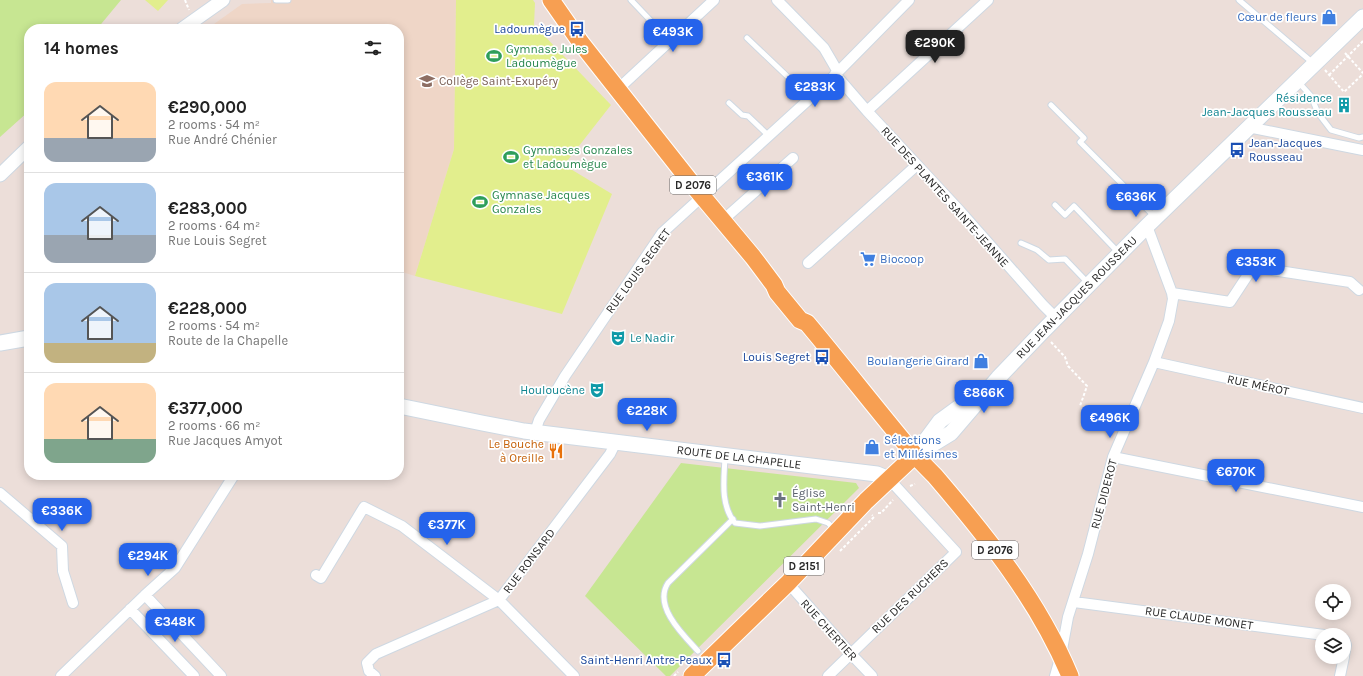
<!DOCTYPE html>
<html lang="en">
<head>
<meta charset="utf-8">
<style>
	:root { --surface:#fff; --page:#f2f2f2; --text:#222; --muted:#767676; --line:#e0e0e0; --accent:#2563eb }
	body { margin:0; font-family:Karla,sans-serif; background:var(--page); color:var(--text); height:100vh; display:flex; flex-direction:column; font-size:15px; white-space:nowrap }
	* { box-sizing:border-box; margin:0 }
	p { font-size:13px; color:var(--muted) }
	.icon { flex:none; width:22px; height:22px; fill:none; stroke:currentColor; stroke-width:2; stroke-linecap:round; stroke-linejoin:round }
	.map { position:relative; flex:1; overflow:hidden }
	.details { position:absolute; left:24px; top:24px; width:380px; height:456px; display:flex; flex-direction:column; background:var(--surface); border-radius:16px; box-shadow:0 2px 10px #0003 }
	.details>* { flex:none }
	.tools { position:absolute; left:1315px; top:584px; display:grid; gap:8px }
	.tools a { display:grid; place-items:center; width:36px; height:36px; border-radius:50%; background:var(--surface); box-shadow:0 2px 10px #0003; font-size:20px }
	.price { position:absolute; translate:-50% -34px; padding:0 9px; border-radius:8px; background:var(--accent); color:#fff; font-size:13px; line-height:26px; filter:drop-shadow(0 1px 2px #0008) }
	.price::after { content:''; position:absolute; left:50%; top:24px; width:12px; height:9px; margin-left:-6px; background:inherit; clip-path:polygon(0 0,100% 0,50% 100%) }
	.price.active { background:#222; color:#fff }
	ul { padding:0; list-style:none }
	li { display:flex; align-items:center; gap:12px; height:100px; padding:0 20px }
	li+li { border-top:1px solid var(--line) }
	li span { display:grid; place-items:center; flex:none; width:112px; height:80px; border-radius:12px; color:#555 }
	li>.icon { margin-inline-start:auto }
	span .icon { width:48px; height:48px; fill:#fffc; stroke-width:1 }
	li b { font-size:17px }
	h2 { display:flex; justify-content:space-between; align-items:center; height:48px; padding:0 20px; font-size:17px }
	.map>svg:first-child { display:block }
	.education { fill:#efd6c7 }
	.green { fill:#c7e692 }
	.pitch { fill:#e2ee8d }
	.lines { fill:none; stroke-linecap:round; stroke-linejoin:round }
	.service-casing { stroke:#ced8e2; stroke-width:7 }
	.minor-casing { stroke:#ced8e2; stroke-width:12 }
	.tertiary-casing { stroke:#ced8e2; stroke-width:15 }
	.secondary-casing { stroke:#ced8e2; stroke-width:17 }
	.primary-casing { stroke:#fff; stroke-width:19 }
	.path { stroke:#fff; stroke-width:2; stroke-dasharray:3 2; stroke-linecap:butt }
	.service { stroke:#fff; stroke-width:5 }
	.minor { stroke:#fff; stroke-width:10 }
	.tertiary { stroke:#fff; stroke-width:13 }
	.secondary { stroke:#fff; stroke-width:15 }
	.primary { stroke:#f79f52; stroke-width:17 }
	.labels { text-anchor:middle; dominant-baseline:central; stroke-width:3.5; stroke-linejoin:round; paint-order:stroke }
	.shield { fill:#fff; stroke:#686868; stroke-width:1 }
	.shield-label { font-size:11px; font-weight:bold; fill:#282828 }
	.shop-label { font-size:12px; fill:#366cbe; stroke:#fff; text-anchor:end }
	.transit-label { font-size:12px; fill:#164399; stroke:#fff; text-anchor:end }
	.leisure-label { font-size:12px; fill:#27864d; stroke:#fff; text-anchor:start }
	.education-label { font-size:12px; fill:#785e54; stroke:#fff; text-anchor:start }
	.culture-label { font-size:12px; fill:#0d838f; stroke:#fff; text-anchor:end }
	.street-label { font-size:12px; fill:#282828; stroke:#fff }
	.food-label { font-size:12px; fill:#c56008; stroke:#fff; text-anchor:end }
	.worship-label { font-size:12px; fill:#5b616d; stroke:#fff; text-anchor:start }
</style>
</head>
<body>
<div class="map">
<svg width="1363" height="676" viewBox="0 0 1363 676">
	<rect width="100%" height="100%" fill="#ecded9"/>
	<path class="education" d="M271,0H456L454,149L415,276L399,271V29H207L242,4L271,3Z"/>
	<path class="green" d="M0,0H121L97,29H29V111L0,137Z
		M681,463L856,483L859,488L670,676H666L585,596Z"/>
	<path class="pitch" d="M145,0H168L158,11Z
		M456,0H533L535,3L534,25L611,105L564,165L612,194L562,314L415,276L454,149Z"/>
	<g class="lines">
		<defs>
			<path id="service" d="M276,0H288
				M631,0L670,41
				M1239,0L1313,63
				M747,38L810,98
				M1302,86L1311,96L1318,113L1331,130L1359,138L1363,137
				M729,103L742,115L748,116L769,136
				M1051,105L1084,138L1080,142L1155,217
				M1055,205L1065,215L1074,206L1119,253
				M1021,243L1037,250L1049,260L1065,259L1089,284
				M725,458C724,479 720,505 735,523L760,526L816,519L828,523L835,530
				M698,651C683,635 653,606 668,583L733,519"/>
			<path id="minor" d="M777,0L824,48L838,72
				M835,74L867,111L960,211L1043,305L1056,318
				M617,90L714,0
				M867,111L988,0
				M1248,127L1363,150
				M723,220L793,158
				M808,263L917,165
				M1172,293L1230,302L1253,267L1350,282L1359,290
				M1154,362L1363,408
				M535,432L539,420L565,376L662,233L828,82L909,0
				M1113,457L1363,507
				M0,493L62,546L63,571L73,603
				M316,575L321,578L364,507L402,526L499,600L574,676
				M788,583L851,654L872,676
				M145,595L221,676
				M1074,602L1324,635
				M130,609L194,676
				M1344,640L1346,645L1344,656
				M61,676L145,595L175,568L234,475
				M375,676L369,671L367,663L376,654L499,600L610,454L616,442
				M828,676L956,552L889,479
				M1055,676L1061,655L1068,617L1088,554L1113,457L1154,362L1169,321L1173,299L1172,293L1147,226
				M1340,676L1344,657"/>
			<path id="tertiary" d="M182,29L223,0
				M0,175L29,147"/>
			<g id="secondary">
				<path d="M0,343L29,338"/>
				<path id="s1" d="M399,406L482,423L524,431L877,474L889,479"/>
				<path d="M920,448L940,421L973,397"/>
				<path id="s2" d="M915,455L951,433L998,378L1042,332L1147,226L1363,17"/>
			</g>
			<path id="primary" d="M551,0L581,43L697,190L753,257L774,285L777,292L800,320L807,323C843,366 878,411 914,454C921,462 928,469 935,476C988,538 1038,600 1070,676
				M692,676L788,583L866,501L915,455"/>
		</defs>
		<use href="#service" class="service-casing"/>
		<use href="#minor" class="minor-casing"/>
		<use href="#tertiary" class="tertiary-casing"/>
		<use href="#secondary" class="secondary-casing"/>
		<use href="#primary" class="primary-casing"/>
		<path class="path" d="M185,0L189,10
			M1345,53L1363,73
			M1325,70L1344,92L1363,74
			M1329,75L1363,41
			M1051,342L1065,357L1068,366L1087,386L1080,406
			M910,486L915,484
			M878,513H881L893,500
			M840,551L874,517L872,515
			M674,676L678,672"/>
		<use href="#service" class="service"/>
		<use href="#minor" class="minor"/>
		<use href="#tertiary" class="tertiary"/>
		<use href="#secondary" class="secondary"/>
		<use href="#primary" class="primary"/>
	</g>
	<defs>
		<symbol id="shop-bare" viewBox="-9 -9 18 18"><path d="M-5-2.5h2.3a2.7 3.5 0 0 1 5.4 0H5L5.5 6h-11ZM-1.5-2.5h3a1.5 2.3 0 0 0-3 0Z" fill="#3f7fe0" stroke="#fff" stroke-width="2.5" paint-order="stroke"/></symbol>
		<symbol id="bus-bare" viewBox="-9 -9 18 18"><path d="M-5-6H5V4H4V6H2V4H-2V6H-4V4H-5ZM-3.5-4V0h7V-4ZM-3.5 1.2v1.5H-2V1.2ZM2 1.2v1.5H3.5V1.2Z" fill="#1a4fb4" stroke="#fff" stroke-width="2.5" paint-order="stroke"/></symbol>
		<symbol id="stadium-bare" viewBox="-9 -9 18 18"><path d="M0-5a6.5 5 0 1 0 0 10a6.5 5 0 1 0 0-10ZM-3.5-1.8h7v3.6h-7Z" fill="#2e9e5b" stroke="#fff" stroke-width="2.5" paint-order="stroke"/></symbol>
		<symbol id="school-bare" viewBox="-9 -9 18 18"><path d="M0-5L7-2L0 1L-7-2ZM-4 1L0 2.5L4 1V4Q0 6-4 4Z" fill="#8d6e63" stroke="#fff" stroke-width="2.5" paint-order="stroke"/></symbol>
		<symbol id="building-bare" viewBox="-9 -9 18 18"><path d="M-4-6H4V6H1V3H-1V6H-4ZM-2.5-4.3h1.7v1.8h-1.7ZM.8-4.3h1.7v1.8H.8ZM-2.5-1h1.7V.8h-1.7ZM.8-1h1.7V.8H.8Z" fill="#0f9aa8" stroke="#fff" stroke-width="2.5" paint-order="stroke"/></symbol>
		<symbol id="supermarket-bare" viewBox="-9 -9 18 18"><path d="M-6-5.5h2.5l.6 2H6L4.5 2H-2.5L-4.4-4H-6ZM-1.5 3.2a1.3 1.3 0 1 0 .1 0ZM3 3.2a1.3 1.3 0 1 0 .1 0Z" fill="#3f7fe0" stroke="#fff" stroke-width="2.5" paint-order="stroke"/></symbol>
		<symbol id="theatre-bare" viewBox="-9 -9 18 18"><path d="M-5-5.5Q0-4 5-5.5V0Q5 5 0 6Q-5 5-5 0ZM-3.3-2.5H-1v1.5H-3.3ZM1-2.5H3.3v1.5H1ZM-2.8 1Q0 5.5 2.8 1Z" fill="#0f9aa8" stroke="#fff" stroke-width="2.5" paint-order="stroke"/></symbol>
		<symbol id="restaurant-bare" viewBox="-9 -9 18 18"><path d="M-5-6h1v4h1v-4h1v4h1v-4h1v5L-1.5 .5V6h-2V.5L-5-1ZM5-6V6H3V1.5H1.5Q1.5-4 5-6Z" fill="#e8710a" stroke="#fff" stroke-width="2.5" paint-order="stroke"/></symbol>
		<symbol id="church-bare" viewBox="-9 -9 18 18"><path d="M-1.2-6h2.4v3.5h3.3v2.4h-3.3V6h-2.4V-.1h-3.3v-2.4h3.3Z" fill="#6b7280" stroke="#fff" stroke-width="2.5" paint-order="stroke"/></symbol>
	</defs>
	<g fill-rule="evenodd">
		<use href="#shop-bare" x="1318" y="6" width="22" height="22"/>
		<use href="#bus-bare" x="566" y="18" width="22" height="22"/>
		<use href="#stadium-bare" x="483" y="45" width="22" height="22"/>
		<use href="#school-bare" x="416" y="70" width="22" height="22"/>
		<use href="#building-bare" x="1333" y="94" width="22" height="22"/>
		<use href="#bus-bare" x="1226" y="139" width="22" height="22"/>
		<use href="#stadium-bare" x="500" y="146" width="22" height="22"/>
		<use href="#stadium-bare" x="469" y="191" width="22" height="22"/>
		<use href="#supermarket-bare" x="857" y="248" width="22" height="22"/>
		<use href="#theatre-bare" x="607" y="327" width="22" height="22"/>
		<use href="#bus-bare" x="811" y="346" width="22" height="22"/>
		<use href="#shop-bare" x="970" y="350" width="22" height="22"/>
		<use href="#theatre-bare" x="586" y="379" width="22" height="22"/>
		<use href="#shop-bare" x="861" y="436" width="22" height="22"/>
		<use href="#restaurant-bare" x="545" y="440" width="22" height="22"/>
		<use href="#church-bare" x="769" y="489" width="22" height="22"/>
		<use href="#bus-bare" x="713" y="649" width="22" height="22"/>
	</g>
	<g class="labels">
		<g class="shield">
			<rect x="670" y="176" width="46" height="18" rx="3"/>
			<rect x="972" y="541" width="46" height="18" rx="3"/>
			<rect x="784" y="557" width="40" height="18" rx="3"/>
		</g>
		<g class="shield-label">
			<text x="693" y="185">D 2076</text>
			<text x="995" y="550">D 2076</text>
			<text x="804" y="566">D 2151</text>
		</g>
		<g class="shop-label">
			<text x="1317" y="17">Cœur de fleurs</text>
			<text x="880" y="259" text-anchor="start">Biocoop</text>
			<text x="969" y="361">Boulangerie Girard</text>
			<text x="884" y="440" text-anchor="start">Sélections<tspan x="884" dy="14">et Millésimes</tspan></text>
		</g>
		<g class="transit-label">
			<text x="565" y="29">Ladoumègue</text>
			<text x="1249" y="143" text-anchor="start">Jean-Jacques<tspan x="1249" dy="14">Rousseau</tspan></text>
			<text x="810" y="357">Louis Segret</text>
			<text x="712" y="660">Saint-Henri Antre-Peaux</text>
		</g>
		<g class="leisure-label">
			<text x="506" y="49">Gymnase Jules<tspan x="506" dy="14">Ladoumègue</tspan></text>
			<text x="523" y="150">Gymnases Gonzales<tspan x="523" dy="14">et Ladoumègue</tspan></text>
			<text x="492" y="195">Gymnase Jacques<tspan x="492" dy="14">Gonzales</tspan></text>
		</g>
		<g class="education-label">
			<text x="439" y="81">Collège Saint-Exupéry</text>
		</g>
		<g class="culture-label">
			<text x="1332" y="98">Résidence<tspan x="1332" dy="14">Jean-Jacques Rousseau</tspan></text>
			<text x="630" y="338" text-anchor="start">Le Nadir</text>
			<text x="585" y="390">Houloucène</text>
		</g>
		<g class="street-label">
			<text transform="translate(945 197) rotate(48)">RUE DES PLANTES SAINTE-JEANNE</text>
			<text transform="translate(638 271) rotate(-54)">RUE LOUIS SEGRET</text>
			<text stroke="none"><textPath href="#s2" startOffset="227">RUE JEAN-JACQUES ROUSSEAU</textPath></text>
			<text transform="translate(1258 385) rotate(12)">RUE MÉROT</text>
			<text stroke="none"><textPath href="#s1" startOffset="344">ROUTE DE LA CHAPELLE</textPath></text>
			<text transform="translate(1104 494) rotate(-75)">RUE DIDEROT</text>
			<text transform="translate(529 561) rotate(-53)">RUE RONSARD</text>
			<text transform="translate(910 596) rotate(-44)">RUE DES RUCHERS</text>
			<text transform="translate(1199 618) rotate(8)">RUE CLAUDE MONET</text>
			<text transform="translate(829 630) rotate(48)">RUE CHERTIER</text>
		</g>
		<g class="food-label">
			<text x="544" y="444">Le Bouche<tspan x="544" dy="14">à Oreille</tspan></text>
		</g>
		<g class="worship-label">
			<text x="792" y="493">Église<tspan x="792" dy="14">Saint-Henri</tspan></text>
		</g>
	</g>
</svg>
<div class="tools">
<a><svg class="icon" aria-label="locate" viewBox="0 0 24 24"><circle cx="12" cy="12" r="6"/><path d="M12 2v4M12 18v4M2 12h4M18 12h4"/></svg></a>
<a><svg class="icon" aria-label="layers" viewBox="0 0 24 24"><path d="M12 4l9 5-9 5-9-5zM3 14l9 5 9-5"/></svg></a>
</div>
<b class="price" style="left:673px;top:53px">€493K</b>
<b class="price active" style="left:935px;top:64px">€290K</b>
<b class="price" style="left:815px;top:108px">€283K</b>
<b class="price" style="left:765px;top:198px">€361K</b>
<b class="price" style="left:1136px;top:218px">€636K</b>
<b class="price" style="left:1256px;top:283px">€353K</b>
<b class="price" style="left:984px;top:414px">€866K</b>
<b class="price" style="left:647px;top:432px">€228K</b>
<b class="price" style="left:1110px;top:439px">€496K</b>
<b class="price" style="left:1236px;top:493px">€670K</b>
<b class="price" style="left:62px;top:532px">€336K</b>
<b class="price" style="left:447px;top:546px">€377K</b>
<b class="price" style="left:148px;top:577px">€294K</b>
<b class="price" style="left:175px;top:643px">€348K</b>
<section class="details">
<h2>14 homes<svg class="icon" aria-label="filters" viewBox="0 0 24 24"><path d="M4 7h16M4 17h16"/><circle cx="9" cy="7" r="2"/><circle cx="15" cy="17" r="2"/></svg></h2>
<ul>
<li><span style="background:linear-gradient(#ffd9b3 70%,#9aa5b1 0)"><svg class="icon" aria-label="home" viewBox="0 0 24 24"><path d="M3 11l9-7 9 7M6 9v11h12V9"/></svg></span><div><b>€290,000</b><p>2 rooms · 54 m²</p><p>Rue André Chénier</p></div></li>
<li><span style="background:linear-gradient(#a9c7e8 65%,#9aa5b1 0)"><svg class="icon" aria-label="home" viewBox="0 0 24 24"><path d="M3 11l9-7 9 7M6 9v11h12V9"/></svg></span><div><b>€283,000</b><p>2 rooms · 64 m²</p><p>Rue Louis Segret</p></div></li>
<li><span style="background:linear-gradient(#a9c7e8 75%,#c2b280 0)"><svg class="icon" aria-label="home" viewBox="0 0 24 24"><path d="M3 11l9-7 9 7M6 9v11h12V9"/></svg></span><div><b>€228,000</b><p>2 rooms · 54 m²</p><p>Route de la Chapelle</p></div></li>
<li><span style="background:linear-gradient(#ffd9b3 70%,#7fa58c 0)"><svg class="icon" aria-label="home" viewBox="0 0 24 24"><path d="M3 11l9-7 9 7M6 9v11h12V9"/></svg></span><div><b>€377,000</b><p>2 rooms · 66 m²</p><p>Rue Jacques Amyot</p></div></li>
</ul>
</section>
</div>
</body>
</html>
